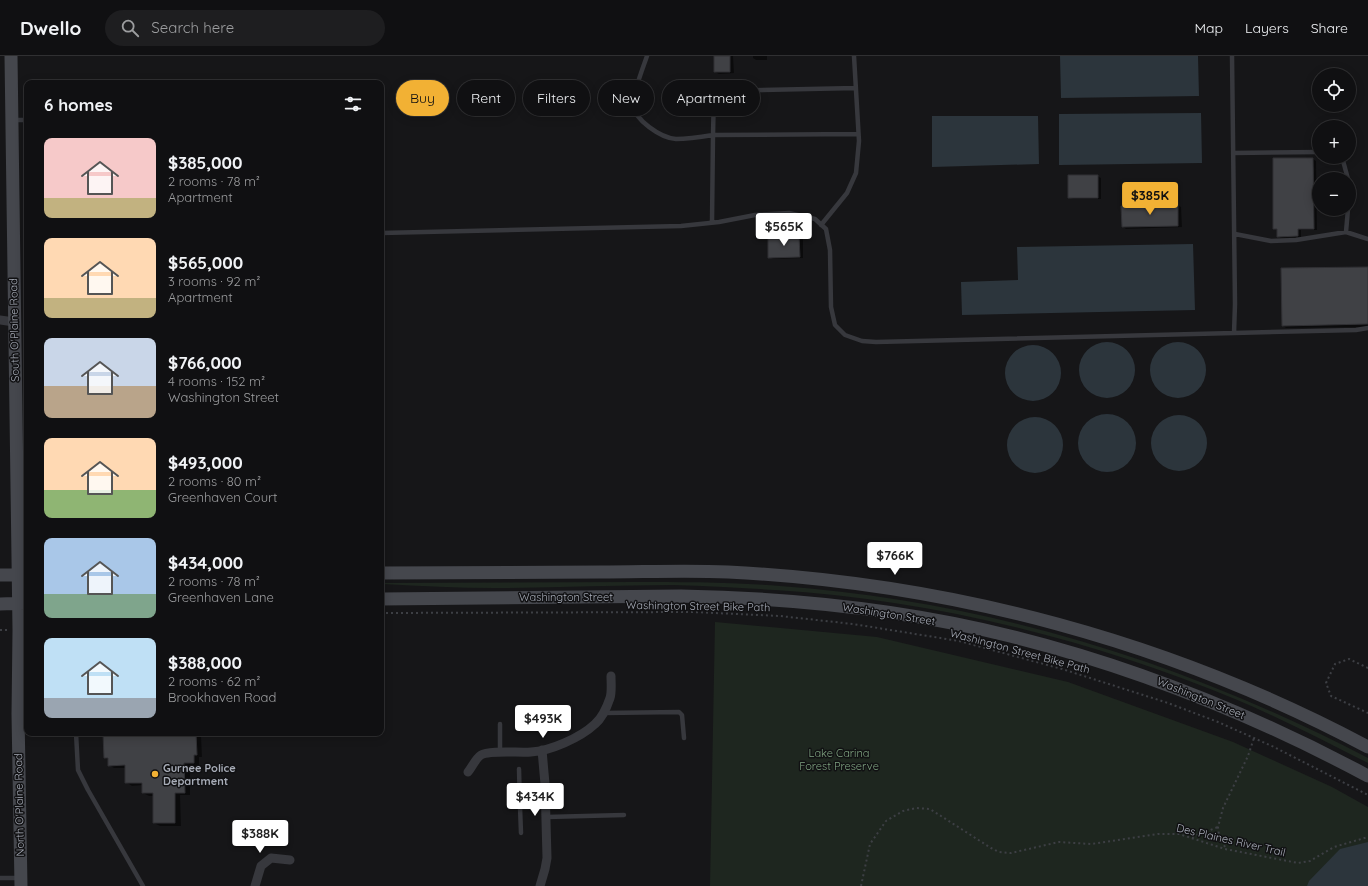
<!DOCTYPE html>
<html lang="en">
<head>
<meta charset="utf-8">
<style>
	:root { --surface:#101012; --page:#1e1e20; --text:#f1f3f6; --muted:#9c9d9f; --line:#303032; --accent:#f2b134 }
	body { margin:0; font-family:Quicksand,sans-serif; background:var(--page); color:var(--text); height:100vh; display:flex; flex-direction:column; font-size:15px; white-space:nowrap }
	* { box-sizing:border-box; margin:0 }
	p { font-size:13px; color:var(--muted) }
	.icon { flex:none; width:22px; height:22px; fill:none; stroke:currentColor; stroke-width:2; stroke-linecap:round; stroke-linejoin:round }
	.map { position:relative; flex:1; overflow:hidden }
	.panel { position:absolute; left:24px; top:24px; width:360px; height:656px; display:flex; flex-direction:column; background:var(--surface); border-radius:8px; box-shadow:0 2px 10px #0003,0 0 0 1px var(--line) }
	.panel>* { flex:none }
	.guide { position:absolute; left:396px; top:24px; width:380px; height:36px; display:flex; gap:8px }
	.buttons { position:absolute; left:1312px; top:12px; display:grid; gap:8px }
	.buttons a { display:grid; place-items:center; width:44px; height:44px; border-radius:50%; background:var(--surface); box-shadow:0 2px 10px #0003,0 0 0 1px var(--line); font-size:20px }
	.price { position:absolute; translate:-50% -34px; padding:0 9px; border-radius:4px; background:#fff; color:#222; font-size:13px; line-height:26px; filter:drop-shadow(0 1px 2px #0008) }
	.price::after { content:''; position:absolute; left:50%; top:24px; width:12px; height:9px; margin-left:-6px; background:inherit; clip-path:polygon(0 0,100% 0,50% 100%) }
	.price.on { background:var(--accent); color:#111 }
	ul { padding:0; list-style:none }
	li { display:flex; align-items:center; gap:12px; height:100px; padding:0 20px }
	li span { display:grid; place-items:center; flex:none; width:112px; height:80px; border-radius:8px; color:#555 }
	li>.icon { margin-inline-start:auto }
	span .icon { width:48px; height:48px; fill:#fffc; stroke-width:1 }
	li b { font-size:17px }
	h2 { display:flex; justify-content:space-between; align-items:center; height:48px; padding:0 20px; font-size:17px }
	.chip { padding:0 14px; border-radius:18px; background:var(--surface); box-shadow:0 2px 10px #0003,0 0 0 1px var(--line); font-size:14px; line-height:36px }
	.chip.on { background:var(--accent); color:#111 }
	header { display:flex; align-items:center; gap:24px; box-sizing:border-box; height:56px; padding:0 20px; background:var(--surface); border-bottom:1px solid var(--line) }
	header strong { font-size:19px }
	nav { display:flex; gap:22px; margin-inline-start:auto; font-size:14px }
	.search { width:280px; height:36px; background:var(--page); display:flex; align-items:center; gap:10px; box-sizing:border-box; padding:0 14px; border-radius:22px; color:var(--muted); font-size:15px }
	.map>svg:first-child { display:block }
	.green { fill:#1e261f }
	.water { fill:#2c353c }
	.shadow { fill:#0007 }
	.building { fill:#404145; stroke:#303034 }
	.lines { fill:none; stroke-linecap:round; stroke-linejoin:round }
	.path { stroke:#3d3f44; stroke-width:2; stroke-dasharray:2 3; stroke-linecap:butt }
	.lane { stroke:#37383d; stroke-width:4.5 }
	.street { stroke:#37383d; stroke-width:9 }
	.secondary { stroke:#45474d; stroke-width:13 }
	.poi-dot { fill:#f2b134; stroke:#111113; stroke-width:1.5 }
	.labels { text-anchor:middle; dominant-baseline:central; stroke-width:3; stroke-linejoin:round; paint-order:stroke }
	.street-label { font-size:11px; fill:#a8adb8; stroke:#111113 }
	.park-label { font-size:11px; fill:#7fa381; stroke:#111113 }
	.poi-label { font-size:11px; font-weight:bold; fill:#a8adb8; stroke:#111113; text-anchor:start }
</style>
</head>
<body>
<header>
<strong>Dwello</strong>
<div class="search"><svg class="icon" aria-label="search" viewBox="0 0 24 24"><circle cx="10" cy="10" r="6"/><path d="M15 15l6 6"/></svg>Search here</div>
<nav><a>Map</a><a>Layers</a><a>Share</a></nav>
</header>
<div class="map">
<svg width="1368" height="830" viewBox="0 0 1368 830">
	<rect width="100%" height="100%" fill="#161618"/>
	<path class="green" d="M635,526C683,526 732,526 780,530C988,545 1184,606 1368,702V707C1324,685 1280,662 1235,643C1089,583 933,544 775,534C741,532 707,530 673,529C614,529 554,532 495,532C458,532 420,530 383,528V527Z
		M715,566L877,581L1068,626L1233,686L1332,731L1368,751V830H710Z"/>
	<path class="water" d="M1060,0H1198L1199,40L1061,42Z
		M1201,57L1202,107L1059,109V58Z
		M932,60H1038L1039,108L932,111Z
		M1193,188L1195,254L962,259L961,226L1018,224L1017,191Z
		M1079 314a28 28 0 1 1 56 0a28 28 0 1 1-56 0Z
		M1150 314a28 28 0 1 1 56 0a28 28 0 1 1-56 0Z
		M1005 317a28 28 0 1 1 56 0a28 28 0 1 1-56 0Z
		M1078 387a29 29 0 1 1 58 0a29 29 0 1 1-58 0Z
		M1151 387a28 28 0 1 1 56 0a28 28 0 1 1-56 0Z
		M1007 389a28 28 0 1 1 56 0a28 28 0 1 1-56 0Z
		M1368,786V830H1307L1309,825L1340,793Z"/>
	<path class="shadow" d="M715,0H733L734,17L719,18L715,16Z
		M753,0H767V4H756L753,2Z
		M1274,103H1313L1316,105L1317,174H1301V181L1281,182L1278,180V174L1274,172Z
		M1097,120L1101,122V143H1073L1069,141Z
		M1178,149L1181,151L1182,171L1126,173L1123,171Z
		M799,181L803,183V202L773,203L769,201V182Z
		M1368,212V271L1286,272L1283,270Z
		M108,677H198L201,680L202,701H199V710H190V739H180L181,770H160L154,767V740H149L143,737V729L132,730L126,726V712H114L109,709V704L105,702Z"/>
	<path class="building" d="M714,0H730V16H714Z
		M1273,102H1313L1314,173H1298V180L1277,181V173H1273Z
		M1068,119H1098V142H1068Z
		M1178,148V170L1122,171L1121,150Z
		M799,180L800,201L768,202V181Z
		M1368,211V268L1282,270L1281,212Z
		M103,677H196L197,699H194V707H184L185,737H175V767H153V737H142V727H125V709L108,710V702H104Z"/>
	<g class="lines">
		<path class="path" d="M381,557L693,556L780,560L853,568L959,585L1062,613L1168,647L1218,666L1274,691L1368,739
			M0,574H8
			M1368,612L1349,603L1335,608L1326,627L1331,640L1368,657
			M1192,781L1218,771
			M1225,791L1219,780L1218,771L1223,752L1248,700L1254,682
			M861,830L870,788L886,765L903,755L916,752L930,753L991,792L999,796L1011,797L1059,786L1091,788L1158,778H1179L1225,793L1298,807L1310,805L1334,791L1368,781"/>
		<path class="lane" d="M647,0C644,9 632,40 633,48C634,64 661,82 676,83C688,83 701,81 713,79L712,166
			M856,32L714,35L713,79L858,78
			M13,64H27
			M1233,97L1319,96
			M1342,101L1348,123
			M1349,130V137
			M821,169L847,137L856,117L859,85L854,0
			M1346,176L1348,153
			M381,177L681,170L719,166L755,159L789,157L815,163L826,173L830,194L831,251L835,269L845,279L862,285L876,286L1234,277L1235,248L1232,0
			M1235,178L1271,185L1296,184L1346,176L1368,183
			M1234,277L1356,274L1368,272
			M604,657L679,656L682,659L684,682
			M500,668V697
			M76,677L78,714L88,734L143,830
			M519,713L520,751
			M546,761L624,759
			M521,777L520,751H546
			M0,822H19"/>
		<path class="street" d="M0,264L14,266
			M468,716C472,711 476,702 481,699C489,694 520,697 531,696C550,695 580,682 595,668C602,662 607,651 610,642C612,636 611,627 611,620
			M255,830L261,810L271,802L290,804
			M540,830L545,813L547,802L545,728L542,694"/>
		<path class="secondary" d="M11,0L19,574L18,658L21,830
			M381,517C454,517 527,517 601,516C643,516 686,514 728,516C952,527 1171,586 1368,691
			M0,519H26
			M381,543L681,540C791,542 902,553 1010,580C1135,611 1254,659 1368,720
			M0,548L27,547"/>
	</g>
	<circle class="poi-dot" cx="155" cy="718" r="4"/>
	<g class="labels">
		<g class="street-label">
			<text transform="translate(14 274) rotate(-91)">South O'Plaine Road</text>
			<text x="566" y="541">Washington Street</text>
			<text transform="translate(698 550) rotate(1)">Washington Street Bike Path</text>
			<text transform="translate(889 558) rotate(9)">Washington Street</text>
			<text transform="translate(1020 595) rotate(15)">Washington Street Bike Path</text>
			<text transform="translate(1201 642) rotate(22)">Washington Street</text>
			<text transform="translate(19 749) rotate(-91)">North O'Plaine Road</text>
			<text transform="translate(1231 784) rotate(13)">Des Plaines River Trail</text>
		</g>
		<g class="park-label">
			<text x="839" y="697">Lake Carina<tspan x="839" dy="13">Forest Preserve</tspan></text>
		</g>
		<g class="poi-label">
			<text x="163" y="712">Gurnee Police<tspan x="163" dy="13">Department</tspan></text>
		</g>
	</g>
</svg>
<div class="buttons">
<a><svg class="icon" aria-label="locate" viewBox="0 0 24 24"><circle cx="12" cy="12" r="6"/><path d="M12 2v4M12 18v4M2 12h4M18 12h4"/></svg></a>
<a>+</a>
<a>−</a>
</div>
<b class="price on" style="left:1150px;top:160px">$385K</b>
<b class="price" style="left:784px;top:191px">$565K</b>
<b class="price" style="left:895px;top:520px">$766K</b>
<b class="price" style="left:543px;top:683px">$493K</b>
<b class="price" style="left:535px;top:761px">$434K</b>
<b class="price" style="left:260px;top:798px">$388K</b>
<div class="guide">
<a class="chip on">Buy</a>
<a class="chip">Rent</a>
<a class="chip">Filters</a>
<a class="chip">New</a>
<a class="chip">Apartment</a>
</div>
<section class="panel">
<h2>6 homes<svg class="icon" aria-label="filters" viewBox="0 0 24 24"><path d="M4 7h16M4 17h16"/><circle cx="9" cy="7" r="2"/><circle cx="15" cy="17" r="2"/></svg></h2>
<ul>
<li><span style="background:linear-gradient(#f6c9c9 75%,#c2b280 0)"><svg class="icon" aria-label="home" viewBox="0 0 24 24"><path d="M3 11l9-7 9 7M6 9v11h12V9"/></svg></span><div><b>$385,000</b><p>2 rooms · 78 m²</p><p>Apartment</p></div></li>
<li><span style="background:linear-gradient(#ffd9b3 75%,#c2b280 0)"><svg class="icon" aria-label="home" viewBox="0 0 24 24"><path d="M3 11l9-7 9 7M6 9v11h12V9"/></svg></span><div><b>$565,000</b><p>3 rooms · 92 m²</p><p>Apartment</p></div></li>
<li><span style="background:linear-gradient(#c9d6e8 60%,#b9a48a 0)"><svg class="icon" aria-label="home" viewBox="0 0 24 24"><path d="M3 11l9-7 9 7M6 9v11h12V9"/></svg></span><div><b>$766,000</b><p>4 rooms · 152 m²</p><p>Washington Street</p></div></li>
<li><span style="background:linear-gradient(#ffd9b3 65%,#8fb573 0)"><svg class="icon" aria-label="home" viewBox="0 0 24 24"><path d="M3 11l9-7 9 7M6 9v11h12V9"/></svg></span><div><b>$493,000</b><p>2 rooms · 80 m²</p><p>Greenhaven Court</p></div></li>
<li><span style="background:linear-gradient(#a9c7e8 70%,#7fa58c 0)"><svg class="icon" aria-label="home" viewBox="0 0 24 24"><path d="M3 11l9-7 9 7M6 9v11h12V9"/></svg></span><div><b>$434,000</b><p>2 rooms · 78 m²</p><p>Greenhaven Lane</p></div></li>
<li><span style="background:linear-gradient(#bfe0f5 75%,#9aa5b1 0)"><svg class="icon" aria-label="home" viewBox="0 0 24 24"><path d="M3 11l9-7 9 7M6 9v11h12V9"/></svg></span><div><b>$388,000</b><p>2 rooms · 62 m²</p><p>Brookhaven Road</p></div></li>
</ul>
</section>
</div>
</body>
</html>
